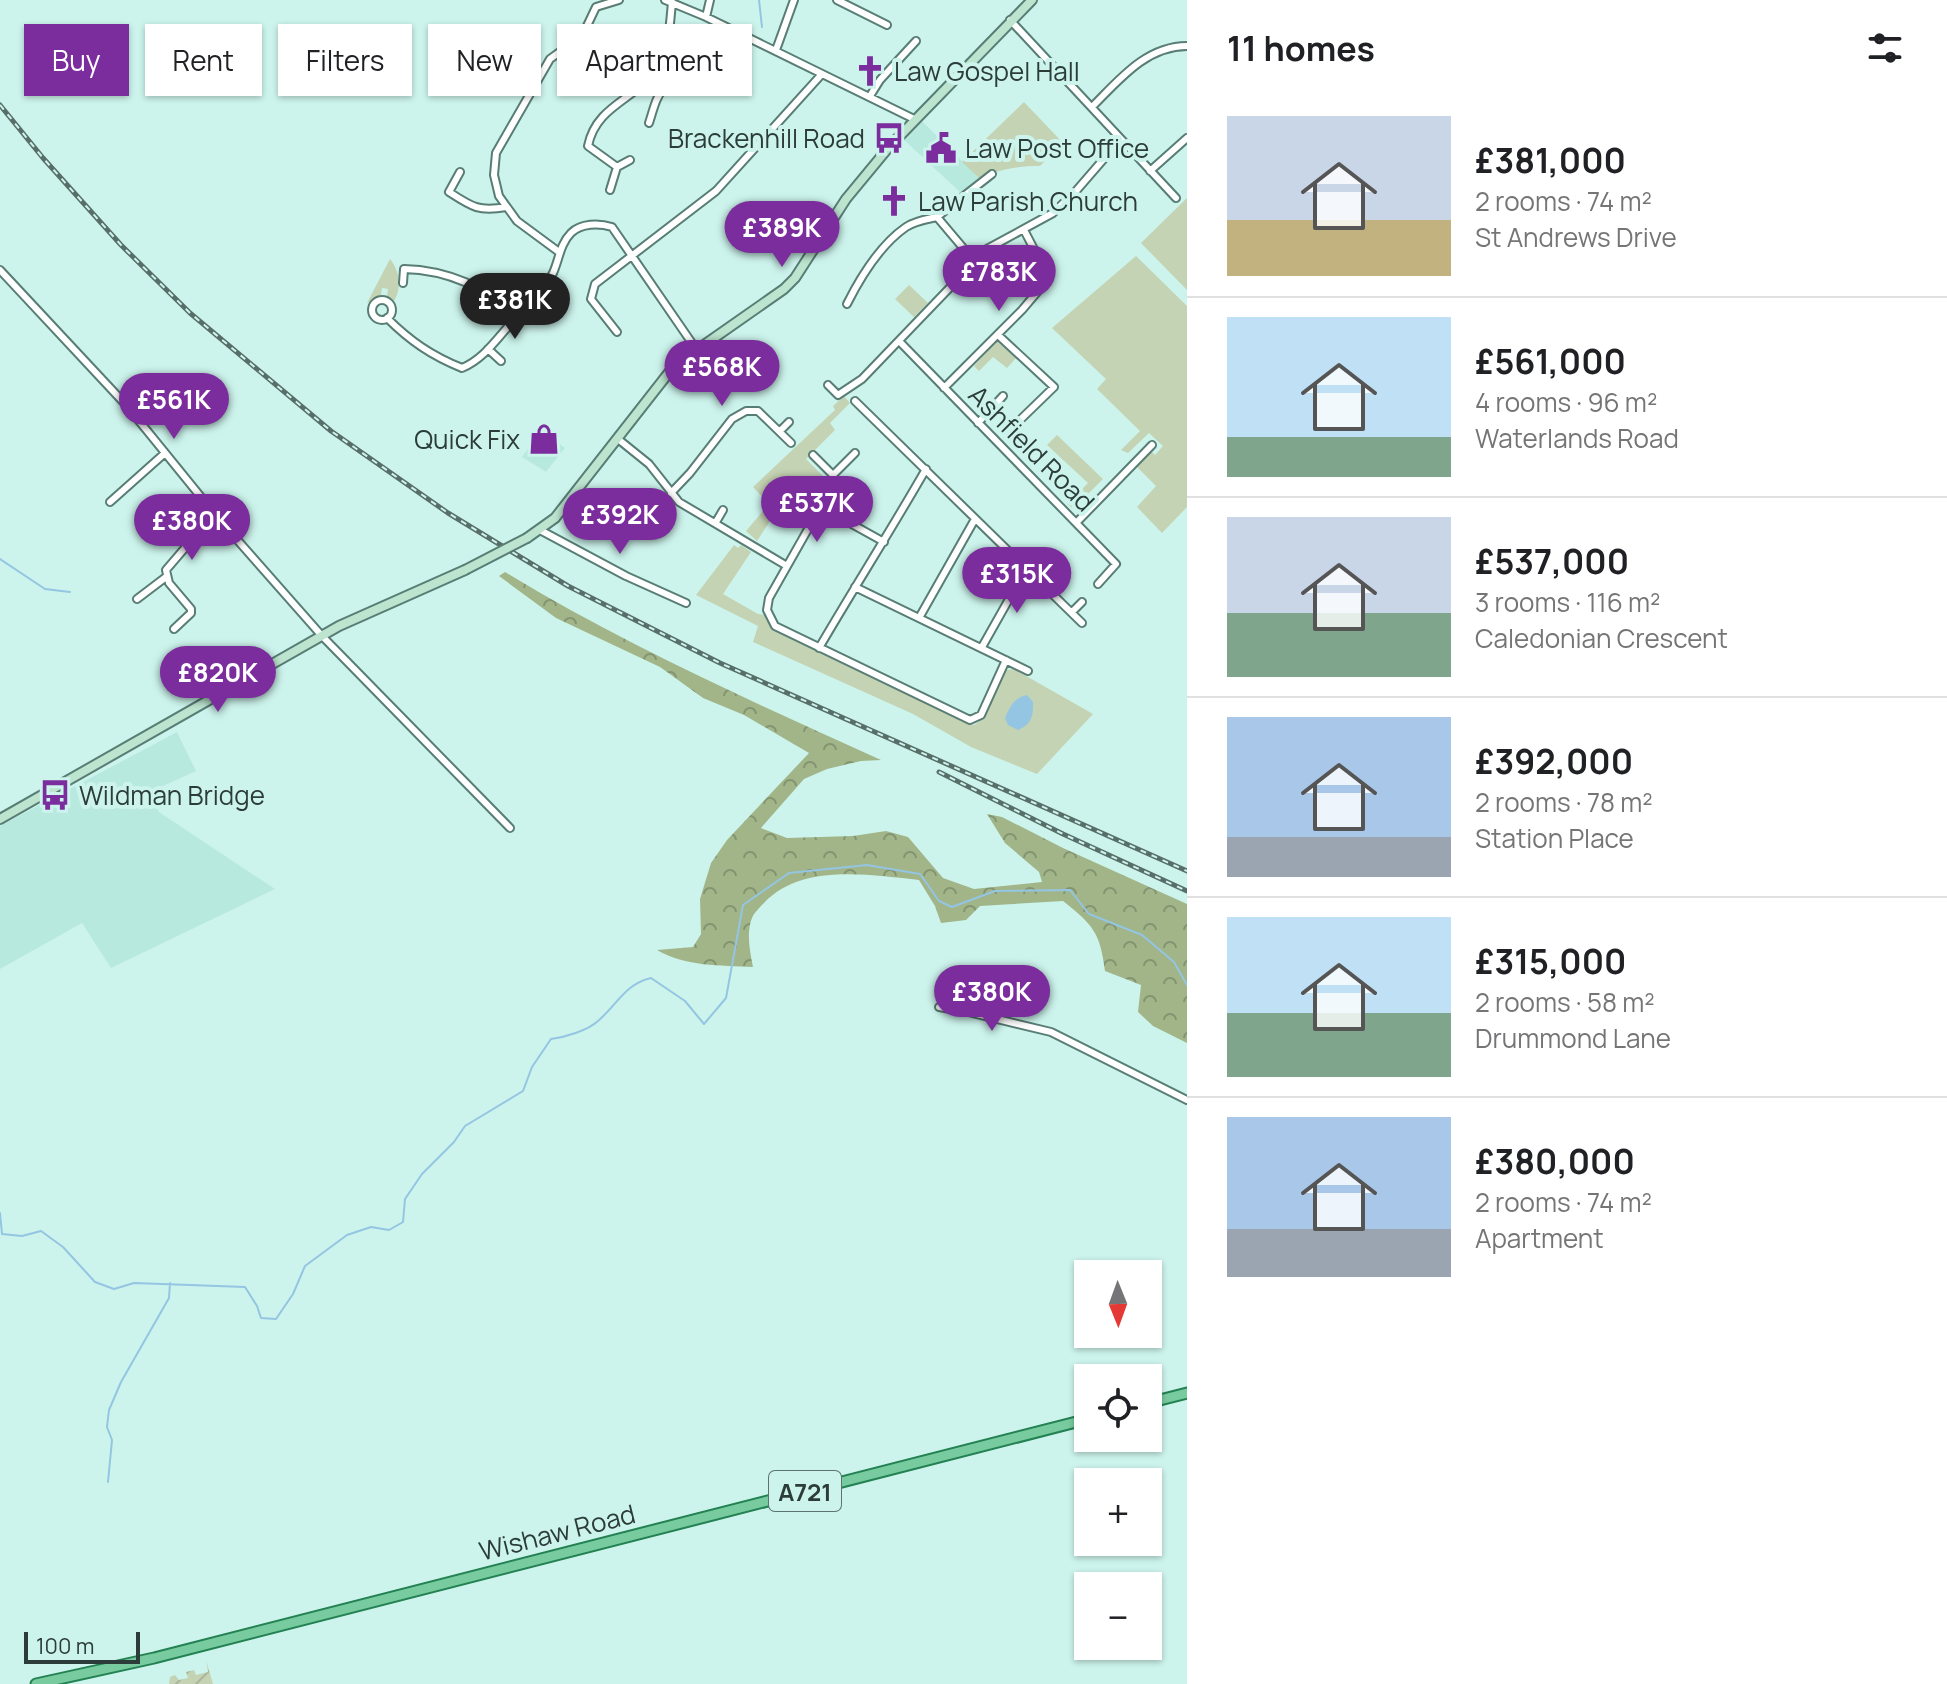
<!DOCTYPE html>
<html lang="en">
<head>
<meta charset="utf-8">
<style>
	:root { --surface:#fff; --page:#f6f6f6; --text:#202124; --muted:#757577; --line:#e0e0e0; --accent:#7b2c9d }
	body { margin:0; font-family:Manrope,sans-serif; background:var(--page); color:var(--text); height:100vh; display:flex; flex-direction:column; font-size:30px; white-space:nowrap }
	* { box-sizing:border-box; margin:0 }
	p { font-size:26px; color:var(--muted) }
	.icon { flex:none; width:44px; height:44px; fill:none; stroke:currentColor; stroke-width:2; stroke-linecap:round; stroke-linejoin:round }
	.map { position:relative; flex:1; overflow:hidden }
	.details { display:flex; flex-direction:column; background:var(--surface); width:760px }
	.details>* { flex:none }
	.banner { position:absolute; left:24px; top:24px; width:760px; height:72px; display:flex; gap:16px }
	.needle { width:52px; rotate:179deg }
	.controls { position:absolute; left:1074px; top:1260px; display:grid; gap:16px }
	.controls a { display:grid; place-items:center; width:88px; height:88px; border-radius:0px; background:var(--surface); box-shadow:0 2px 6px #0004; font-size:40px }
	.scale { position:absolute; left:24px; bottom:20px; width:116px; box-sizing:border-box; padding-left:8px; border:4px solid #2c3c39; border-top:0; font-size:22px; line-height:28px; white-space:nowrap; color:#2c3c39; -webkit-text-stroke:6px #ccf4ec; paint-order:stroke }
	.price { position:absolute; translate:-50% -68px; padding:0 18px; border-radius:28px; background:var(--accent); color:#fff; font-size:26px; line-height:52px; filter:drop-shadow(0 2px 4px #0008) }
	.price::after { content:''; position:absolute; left:50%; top:48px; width:24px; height:18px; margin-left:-12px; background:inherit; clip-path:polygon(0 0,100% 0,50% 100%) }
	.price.selected { background:#222; color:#fff }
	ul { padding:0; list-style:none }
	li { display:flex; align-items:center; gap:24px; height:200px; padding:0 40px }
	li+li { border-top:2px solid var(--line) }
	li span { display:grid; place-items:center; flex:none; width:224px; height:160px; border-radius:0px; color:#555 }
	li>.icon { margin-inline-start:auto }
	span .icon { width:96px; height:96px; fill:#fffc; stroke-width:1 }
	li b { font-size:34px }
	h2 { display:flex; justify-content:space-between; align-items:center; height:96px; padding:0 40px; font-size:34px }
	.tag { padding:0 28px; border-radius:0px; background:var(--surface); box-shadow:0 2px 6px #0004; font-size:28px; line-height:72px }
	.tag.selected { background:var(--accent); color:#fff }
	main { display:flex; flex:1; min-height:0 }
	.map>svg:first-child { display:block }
	.built { fill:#b8e9df }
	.green { fill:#c4d3b3 }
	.forest { fill:url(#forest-crowns) }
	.garden { fill:url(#garden-furrows) }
	.water { fill:#94c5e2 }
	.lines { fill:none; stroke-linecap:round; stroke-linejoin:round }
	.stream { stroke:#94c5e2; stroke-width:2 }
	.minor-casing { stroke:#587d75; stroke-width:10 }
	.secondary-casing { stroke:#587d75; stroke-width:12 }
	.primary-casing { stroke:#238152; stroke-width:13 }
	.minor { stroke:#fff; stroke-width:6 }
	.secondary { stroke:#bce4cf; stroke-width:8 }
	.primary { stroke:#78ca9f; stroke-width:9 }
	.rail-casing { stroke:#576e69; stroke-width:5 }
	.rail { stroke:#ccf4ec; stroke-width:2; stroke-dasharray:6; stroke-linecap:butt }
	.secondary-bridge-casing { stroke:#587d75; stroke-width:12; stroke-linecap:butt }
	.secondary-bridge { stroke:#bce4cf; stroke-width:8 }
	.labels { text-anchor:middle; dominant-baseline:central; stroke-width:8; stroke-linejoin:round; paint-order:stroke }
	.shield { fill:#ccf4ec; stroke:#5c736f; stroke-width:2 }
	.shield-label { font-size:24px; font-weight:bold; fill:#2c3c39 }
	.poi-label { font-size:26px; fill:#2c3c39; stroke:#ccf4ec; text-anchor:start }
	.street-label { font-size:26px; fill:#2c3c39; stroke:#ccf4ec }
</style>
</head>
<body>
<main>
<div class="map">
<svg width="1187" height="1684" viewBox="0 0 1187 1684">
	<defs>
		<pattern id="forest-crowns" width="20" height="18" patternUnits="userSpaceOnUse" patternTransform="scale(2)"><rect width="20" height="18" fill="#a1b589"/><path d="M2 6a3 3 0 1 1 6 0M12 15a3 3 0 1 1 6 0" fill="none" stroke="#839471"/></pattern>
		<pattern id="garden-furrows" width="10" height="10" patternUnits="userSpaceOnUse" patternTransform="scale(2)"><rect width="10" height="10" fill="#c4d3b3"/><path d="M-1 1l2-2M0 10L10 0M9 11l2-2" fill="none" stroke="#a9b69b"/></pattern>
	</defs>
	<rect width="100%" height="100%" fill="#ccf4ec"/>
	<path class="built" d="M920,119L980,179L960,192L903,139Z
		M541,430L565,448L546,472L522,457Z
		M177,732L196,771L150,792L159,812L275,889L111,968L82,923L0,969V826Z"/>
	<path class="green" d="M1024,102L1063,143L1040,166C1019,166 998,169 980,179L962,162Z
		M1187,198V290L1141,243Z
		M1136,256L1187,306V507L1162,533L1137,507L1156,486L1136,466L1151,451L1155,455L1163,446L1149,433L1128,453L1121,450L1140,431L1097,389L1106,379L1052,328Z
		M390,259C400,272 402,287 394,301L387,296L388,289L382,288L381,295L367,303Z
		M909,285L928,303L914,317L895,299Z
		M997,341L1016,358L1007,368L993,357L979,371L974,366Z
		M844,396L850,403L830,423L835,430L806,459L829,482L826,489L823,488L816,501L791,489L757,541L746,531L769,504L753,487L835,410L833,406Z
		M1057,435L1103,479L1083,499L1079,496L1074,501L1083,505L1080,509H1074L1067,504L1088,483L1047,445Z
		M734,545L738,548L741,545L751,552L723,594L758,614L765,615L772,627L782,634L966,723L974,725L980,721L1005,670L1014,669L1093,714L1037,774L971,747L913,714L753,642L758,626L696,595Z"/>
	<path class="forest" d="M505,572C625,645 753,702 881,760L861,761L827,769L804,779L761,828L787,838L853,836L886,831L908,837L943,878L974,889L1042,882L1039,872L1005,843L987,814L1002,817L1063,848L1187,904V1043L1153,1026L1138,1012L1141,985L1105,971C1100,932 1093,925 1063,901L980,906L966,920L941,923L935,906L919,880C869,875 802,863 764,903C760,907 754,913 752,918C746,933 750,952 753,967C720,965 686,967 657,950L693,947L701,934L700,899L711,863L727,840L809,753L744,715L703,698L660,667L556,618L499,576Z"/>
	<path class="garden" d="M206,1660L213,1684H169L170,1677L175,1675L179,1680L188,1678L186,1672L194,1670L196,1675L208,1672Z"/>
	<path class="water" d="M1027,695L1033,702C1033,716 1032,724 1018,730L1008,725L1005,718C1010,706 1014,698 1027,695Z"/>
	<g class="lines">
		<path class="stream" d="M759,0L762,27
			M0,559L45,589L70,592
			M0,1213L2,1234L22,1236L41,1231L63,1247L95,1282L114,1289L134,1283L245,1287L257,1306L261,1318L276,1319L293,1294L305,1266L347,1235L371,1227L389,1230L403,1222L405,1199L422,1174L454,1142L465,1126L523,1091L532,1067L551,1039C565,1037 587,1031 598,1021C617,1005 625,984 651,978L685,1001L704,1024L726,998L743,905L789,873L867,865L920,874L939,901L952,907L995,891L1070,890L1089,914L1142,935L1174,962L1187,985
			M108,1482L112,1440L107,1427L109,1410L121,1382L169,1298L170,1283"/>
		<defs>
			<path id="minor" d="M665,0L706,17L914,119
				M837,0L887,25
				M706,17L710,0
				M1010,20L1176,198
				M776,50L794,0
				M870,96L880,80L916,41
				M1092,107C1119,80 1146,46 1187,46
				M649,123C658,95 659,78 695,87
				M617,167L588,146C596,105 637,99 657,69C669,51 670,23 672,2
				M1150,171L1187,138
				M460,172L449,192C472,207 479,212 506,207
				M610,190L617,167L630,160
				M559,252L517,221L499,196L494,175L496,153L550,59L572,43L586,28L596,7L619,0
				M975,262L937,217L992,174
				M0,270L127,406L218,518L322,636L510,828
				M403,283L404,269C449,270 484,288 519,314
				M372 310a10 10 0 1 1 20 0a10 10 0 1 1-20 0Z
				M847,304C861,276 880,245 906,227C915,221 927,219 937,217
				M387,318C410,341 432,356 462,368C486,358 499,335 517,317C530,302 544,292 553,273C559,260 560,244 571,233C581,223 599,223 612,227L696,349
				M617,332L591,299L595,284L716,191L821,75
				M998,335L1054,387L1021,419
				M900,342L1116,564L1098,584
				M488,349L501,361
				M828,385L838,395L862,379L987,249L1053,213L1076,191L1121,139
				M944,388L1022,310L1049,278L1024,230
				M855,401L1082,623
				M978,423L1003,396
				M780,431L789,422
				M618,439L649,464L679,502L787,566
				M813,455L833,475V485L769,598L767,610L775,626L970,720L981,715L1006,660
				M833,475L855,453
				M671,493L690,473L732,419L746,411H758L791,443
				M110,502L165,453
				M821,507L884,542
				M716,522L723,510
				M1077,522L1152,445
				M540,530L626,576L686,603
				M855,587L1028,671
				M137,599L166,577
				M1072,612L1082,602
				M919,618L975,519
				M174,629L191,613V609L169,583L166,570L190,542L218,518
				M982,647L1026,569
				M819,648C854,588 891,530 926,469
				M939,1007L968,1012L1051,1032L1187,1100"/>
			<path id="secondary" d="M527,538L555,518L674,366L784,289L795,278L846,199L889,147L1032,0
				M0,819L339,626L465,570"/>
			<path id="primary" d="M1148,1403L1187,1393
				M36,1684L154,1658L1088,1419"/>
		</defs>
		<use href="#minor" class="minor-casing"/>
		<use href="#secondary" class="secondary-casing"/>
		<use href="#primary" class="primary-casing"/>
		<use href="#minor" class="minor"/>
		<use href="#secondary" class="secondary"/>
		<use href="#primary" class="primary"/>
		<defs>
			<path id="rail" d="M0,105L43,158L121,245L190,313L331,431L448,513L568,586L720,663L1187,871
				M939,772L1063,834L1187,891"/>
		</defs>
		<use href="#rail" class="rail-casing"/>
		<use href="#rail" class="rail"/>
		<defs>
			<path id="secondary-bridge" d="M465,570L527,538"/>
		</defs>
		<use href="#secondary-bridge" class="secondary-bridge-casing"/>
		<use href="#secondary-bridge" class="secondary-bridge"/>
	</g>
	<defs>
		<symbol id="church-bare" viewBox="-9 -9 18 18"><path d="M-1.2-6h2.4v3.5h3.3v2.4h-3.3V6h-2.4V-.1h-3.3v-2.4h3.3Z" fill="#7b2c9d" stroke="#ccf4ec" stroke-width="2.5" paint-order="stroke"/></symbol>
		<symbol id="bus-bare" viewBox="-9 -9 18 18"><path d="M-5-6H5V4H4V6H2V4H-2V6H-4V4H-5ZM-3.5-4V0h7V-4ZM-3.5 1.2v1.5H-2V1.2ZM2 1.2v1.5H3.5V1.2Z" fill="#7b2c9d" stroke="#ccf4ec" stroke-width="2.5" paint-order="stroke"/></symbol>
		<symbol id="civic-bare" viewBox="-9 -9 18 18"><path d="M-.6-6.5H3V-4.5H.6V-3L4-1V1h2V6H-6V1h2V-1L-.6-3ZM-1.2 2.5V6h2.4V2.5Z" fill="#7b2c9d" stroke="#ccf4ec" stroke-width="2.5" paint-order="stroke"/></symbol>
		<symbol id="shop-bare" viewBox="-9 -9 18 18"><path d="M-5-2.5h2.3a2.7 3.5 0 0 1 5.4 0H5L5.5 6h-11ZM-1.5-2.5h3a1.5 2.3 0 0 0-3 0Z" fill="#7b2c9d" stroke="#ccf4ec" stroke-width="2.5" paint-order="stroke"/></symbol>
	</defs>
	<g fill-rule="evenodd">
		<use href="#church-bare" x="848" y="49" width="44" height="44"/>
		<use href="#bus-bare" x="867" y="116" width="44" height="44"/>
		<use href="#civic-bare" x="919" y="126" width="44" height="44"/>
		<use href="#church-bare" x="872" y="179" width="44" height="44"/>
		<use href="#shop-bare" x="522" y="417" width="44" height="44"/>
		<use href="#bus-bare" x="33" y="773" width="44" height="44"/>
	</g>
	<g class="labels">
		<rect class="shield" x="769" y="1471" width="72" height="40" rx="6"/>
		<g class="shield-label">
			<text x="805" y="1491">A721</text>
		</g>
		<g class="poi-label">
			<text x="894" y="71">Law Gospel Hall</text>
			<text x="865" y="138" text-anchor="end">Brackenhill Road</text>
			<text x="965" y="148">Law Post Office</text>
			<text x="918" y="201">Law Parish Church</text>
			<text x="520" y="439" text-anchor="end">Quick Fix</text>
			<text x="79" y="795">Wildman Bridge</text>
		</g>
		<g class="street-label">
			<text transform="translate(1032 448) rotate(45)">Ashfield Road</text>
			<text transform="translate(557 1532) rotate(-14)">Wishaw Road</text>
		</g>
	</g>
</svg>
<div class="controls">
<a><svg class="needle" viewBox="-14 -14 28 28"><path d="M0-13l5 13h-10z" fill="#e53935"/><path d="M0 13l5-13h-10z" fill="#757577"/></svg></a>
<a><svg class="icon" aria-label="locate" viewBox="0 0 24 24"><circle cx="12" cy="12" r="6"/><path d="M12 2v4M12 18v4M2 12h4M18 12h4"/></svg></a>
<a>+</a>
<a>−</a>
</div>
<div class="scale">100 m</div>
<b class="price" style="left:782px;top:269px">£389K</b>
<b class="price" style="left:999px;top:313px">£783K</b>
<b class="price selected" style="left:515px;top:341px">£381K</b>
<b class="price" style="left:722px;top:408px">£568K</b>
<b class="price" style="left:174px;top:441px">£561K</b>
<b class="price" style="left:817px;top:544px">£537K</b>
<b class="price" style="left:620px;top:556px">£392K</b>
<b class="price" style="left:192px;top:562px">£380K</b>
<b class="price" style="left:1017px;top:615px">£315K</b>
<b class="price" style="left:218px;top:714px">£820K</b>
<b class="price" style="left:992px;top:1033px">£380K</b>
<div class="banner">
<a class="tag selected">Buy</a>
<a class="tag">Rent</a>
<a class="tag">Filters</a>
<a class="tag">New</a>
<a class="tag">Apartment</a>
</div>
</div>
<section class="details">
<h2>11 homes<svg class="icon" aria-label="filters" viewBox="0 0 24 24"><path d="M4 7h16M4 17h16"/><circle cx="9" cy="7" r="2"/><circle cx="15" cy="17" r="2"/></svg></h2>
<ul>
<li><span style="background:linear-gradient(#c9d6e8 65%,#c2b280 0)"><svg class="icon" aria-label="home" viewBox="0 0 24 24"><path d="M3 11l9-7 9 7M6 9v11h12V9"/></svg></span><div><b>£381,000</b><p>2 rooms · 74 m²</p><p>St Andrews Drive</p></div></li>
<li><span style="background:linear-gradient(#bfe0f5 75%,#7fa58c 0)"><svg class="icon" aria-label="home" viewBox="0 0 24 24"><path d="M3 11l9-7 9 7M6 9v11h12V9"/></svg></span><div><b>£561,000</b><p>4 rooms · 96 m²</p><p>Waterlands Road</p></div></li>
<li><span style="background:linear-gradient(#c9d6e8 60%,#7fa58c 0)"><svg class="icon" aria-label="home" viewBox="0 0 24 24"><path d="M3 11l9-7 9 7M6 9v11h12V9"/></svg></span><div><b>£537,000</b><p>3 rooms · 116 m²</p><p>Caledonian Crescent</p></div></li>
<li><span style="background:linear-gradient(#a9c7e8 75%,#9aa5b1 0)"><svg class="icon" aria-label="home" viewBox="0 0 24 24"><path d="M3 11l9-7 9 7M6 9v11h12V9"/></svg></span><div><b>£392,000</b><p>2 rooms · 78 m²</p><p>Station Place</p></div></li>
<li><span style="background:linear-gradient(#bfe0f5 60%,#7fa58c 0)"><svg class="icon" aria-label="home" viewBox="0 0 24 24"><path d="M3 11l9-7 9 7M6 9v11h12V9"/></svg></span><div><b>£315,000</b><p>2 rooms · 58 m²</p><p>Drummond Lane</p></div></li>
<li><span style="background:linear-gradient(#a9c7e8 70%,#9aa5b1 0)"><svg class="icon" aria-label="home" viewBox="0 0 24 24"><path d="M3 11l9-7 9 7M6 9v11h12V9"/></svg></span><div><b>£380,000</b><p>2 rooms · 74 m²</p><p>Apartment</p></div></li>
</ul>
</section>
</main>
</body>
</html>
